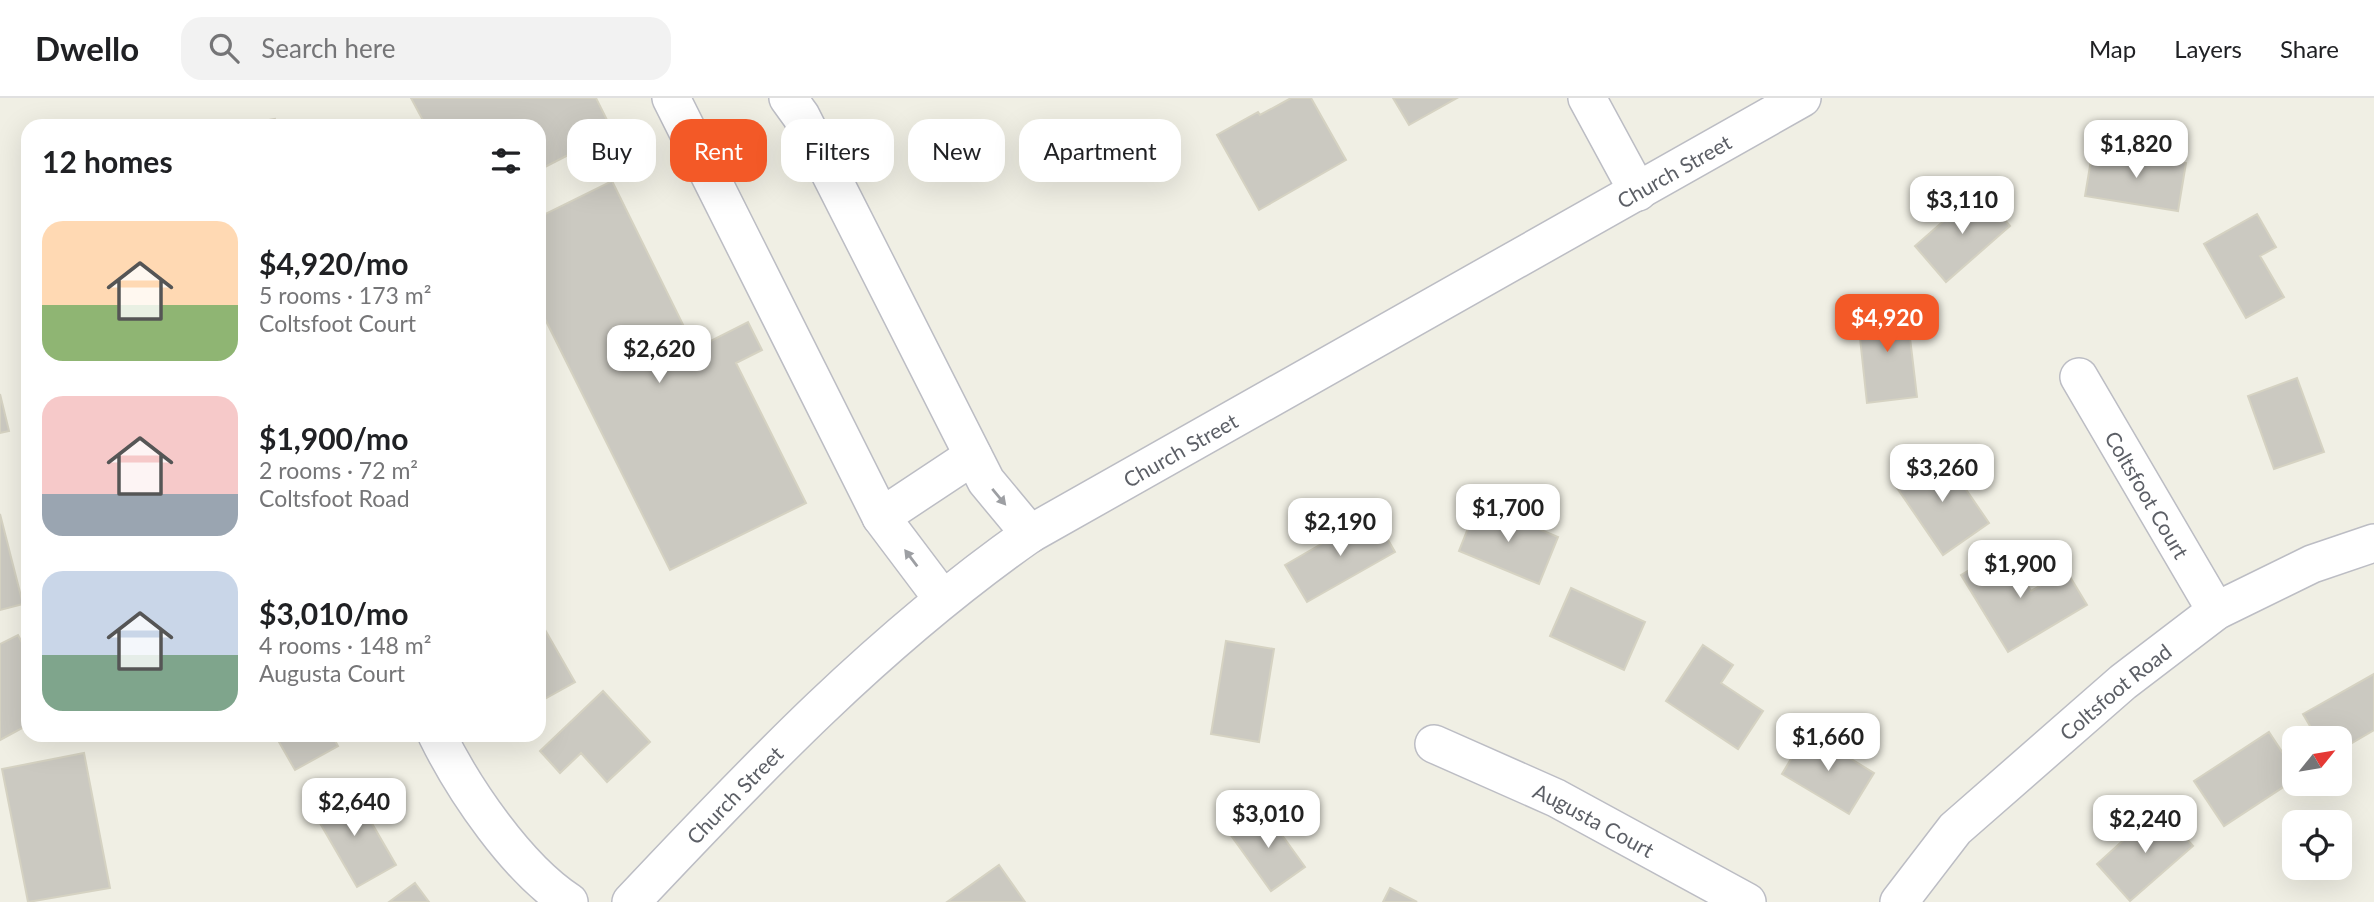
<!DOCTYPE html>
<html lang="en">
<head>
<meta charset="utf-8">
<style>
	:root { --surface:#fff; --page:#f2f2f2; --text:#202124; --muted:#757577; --line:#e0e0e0; --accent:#f35927 }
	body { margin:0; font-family:Lato,sans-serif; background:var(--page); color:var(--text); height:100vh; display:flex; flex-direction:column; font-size:26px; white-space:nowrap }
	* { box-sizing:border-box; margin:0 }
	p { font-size:23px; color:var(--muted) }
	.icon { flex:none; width:38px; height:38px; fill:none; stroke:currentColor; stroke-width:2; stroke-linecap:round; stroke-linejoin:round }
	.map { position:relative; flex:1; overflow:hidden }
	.side { position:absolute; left:21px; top:21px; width:525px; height:623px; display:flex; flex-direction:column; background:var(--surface); border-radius:21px; box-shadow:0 7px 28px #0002 }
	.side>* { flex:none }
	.banner { position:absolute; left:567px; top:21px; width:665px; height:63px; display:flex; gap:14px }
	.needle { width:46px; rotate:60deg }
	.buttons { position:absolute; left:2282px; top:628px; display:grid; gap:14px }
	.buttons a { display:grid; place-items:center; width:70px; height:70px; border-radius:14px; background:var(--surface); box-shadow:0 7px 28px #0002; font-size:35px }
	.price { position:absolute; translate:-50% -60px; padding:0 16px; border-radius:14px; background:#fff; color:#222; font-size:23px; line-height:46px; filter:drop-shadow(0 2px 4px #0008) }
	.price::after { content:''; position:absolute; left:50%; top:42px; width:21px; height:16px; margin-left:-10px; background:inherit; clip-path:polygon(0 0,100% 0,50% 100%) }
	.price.selected { background:var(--accent); color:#fff }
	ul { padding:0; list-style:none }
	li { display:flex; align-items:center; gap:21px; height:175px; padding:0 21px }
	li span { display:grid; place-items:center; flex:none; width:196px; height:140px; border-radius:21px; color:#555 }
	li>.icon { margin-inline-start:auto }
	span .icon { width:84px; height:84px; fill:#fffc; stroke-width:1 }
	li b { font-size:30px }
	h2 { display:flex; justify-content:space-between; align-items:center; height:84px; padding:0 21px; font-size:30px }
	.chip { padding:0 24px; border-radius:21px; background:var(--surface); box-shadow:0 7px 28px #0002; font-size:24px; line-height:63px }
	.chip.selected { background:var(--accent); color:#fff }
	header { display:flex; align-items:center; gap:42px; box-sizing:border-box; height:98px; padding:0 35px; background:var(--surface); border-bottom:2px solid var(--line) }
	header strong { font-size:33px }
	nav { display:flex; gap:38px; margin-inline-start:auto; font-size:24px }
	.search { width:490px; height:63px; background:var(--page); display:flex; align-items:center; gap:18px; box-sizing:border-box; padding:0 24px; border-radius:21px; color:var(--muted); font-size:26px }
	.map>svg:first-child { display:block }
	.building { fill:#cbc9c1; stroke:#d5d2c2; stroke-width:2 }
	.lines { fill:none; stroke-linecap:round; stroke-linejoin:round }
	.minor-casing { stroke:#bcbdc4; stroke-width:40 }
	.minor { stroke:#fff; stroke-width:37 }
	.oneway { fill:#9d9fa3 }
	.labels { text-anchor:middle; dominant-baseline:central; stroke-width:5; stroke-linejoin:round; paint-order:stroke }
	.street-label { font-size:21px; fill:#5c5f66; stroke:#fff }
</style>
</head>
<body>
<header>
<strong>Dwello</strong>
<div class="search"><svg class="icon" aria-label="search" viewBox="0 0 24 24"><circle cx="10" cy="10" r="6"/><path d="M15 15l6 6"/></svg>Search here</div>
<nav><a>Map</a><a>Layers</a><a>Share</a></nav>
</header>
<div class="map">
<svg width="2374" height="804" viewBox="0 0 2374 804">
	<rect width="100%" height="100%" fill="#f0efe4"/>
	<path class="building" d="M411,0H596L613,34L539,72V28H426Z
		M1291,0H1311L1346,62L1259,112L1217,37L1258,14L1260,17Z
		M1393,0H1457L1409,27Z
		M275,21L277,28H233Z
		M2093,50L2186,65L2178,113L2085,98Z
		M612,83L695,251L748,224L762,252L736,265L806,405L670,472L539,209V119Z
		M1979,92L2010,128L1946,184L1915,148Z
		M2257,116L2276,149L2260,158L2284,199L2246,220L2204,146Z
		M1906,206L1917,299L1867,305L1857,212Z
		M2297,280L2324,354L2274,371L2248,298Z
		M0,296L9,333L0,335Z
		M1941,355L1989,425L1943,457L1895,387Z
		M1478,405L1558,439L1539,486L1459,453Z
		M0,416L23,506L0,512Z
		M1373,416L1395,454L1307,504L1285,467Z
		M2006,450L2031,493L2066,472L2087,507L2008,554L1961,477Z
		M1571,490L1645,524L1624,572L1550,538Z
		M540,523L575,584L539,604V524Z
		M18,537L28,556V627L0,642V546Z
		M1226,543L1274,551L1259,644L1211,636Z
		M1703,547L1733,567L1721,585L1763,613L1738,651L1666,603Z
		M2374,576V632L2340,652V640H2317L2303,616Z
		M603,593L650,644L607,684L581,655L560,675L540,653Z
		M1807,634L1874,675L1849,716L1782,676Z
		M2269,634L2294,672V682L2224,728L2194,683Z
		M275,637H332L338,648L295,672Z
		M84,655L110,790L28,804L2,671Z
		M352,691L396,767L357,789L313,713Z
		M2159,710L2193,748L2130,803L2097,766Z
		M1264,712L1305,769L1271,793L1230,736Z
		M999,767L1025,804H947Z
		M415,785L429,804H389Z
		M1390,790L1417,804H1383Z"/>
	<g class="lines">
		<defs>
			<g id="minor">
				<path d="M671,0L881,419L973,358"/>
				<path d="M788,0L801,18L986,383L1030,436"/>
				<path d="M1587,0L1638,94"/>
				<path id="s1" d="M2079,279L2216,513"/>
				<path d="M881,419L942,500"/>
				<path d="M437,637C464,692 517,770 569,804"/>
				<path id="s2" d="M1434,646L1556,700L1747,804"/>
				<path id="s3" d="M631,804C757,670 879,542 1030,436L1802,0"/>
				<path id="s4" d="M1899,804L1955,731L2123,584L2216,513L2312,466L2374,445"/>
			</g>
		</defs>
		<use href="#minor" class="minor-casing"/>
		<use href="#minor" class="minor"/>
	</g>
	<defs><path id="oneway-solid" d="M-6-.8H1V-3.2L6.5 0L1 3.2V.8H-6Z" transform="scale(1.75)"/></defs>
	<g class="oneway">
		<use href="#oneway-solid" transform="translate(999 399) rotate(50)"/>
		<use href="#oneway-solid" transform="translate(911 460) rotate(-127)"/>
	</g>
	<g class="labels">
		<g class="street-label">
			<text stroke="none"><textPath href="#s3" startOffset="1283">Church Street</textPath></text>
			<text stroke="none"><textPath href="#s3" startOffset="716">Church Street</textPath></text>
			<text stroke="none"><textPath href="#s1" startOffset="136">Coltsfoot Court</textPath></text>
			<text stroke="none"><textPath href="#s4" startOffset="303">Coltsfoot Road</textPath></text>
			<text stroke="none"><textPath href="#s3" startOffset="149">Church Street</textPath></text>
			<text stroke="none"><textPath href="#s2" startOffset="177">Augusta Court</textPath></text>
		</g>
	</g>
</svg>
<div class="buttons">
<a><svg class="needle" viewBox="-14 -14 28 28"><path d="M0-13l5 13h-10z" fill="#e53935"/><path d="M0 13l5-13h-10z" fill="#757577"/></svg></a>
<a><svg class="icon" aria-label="locate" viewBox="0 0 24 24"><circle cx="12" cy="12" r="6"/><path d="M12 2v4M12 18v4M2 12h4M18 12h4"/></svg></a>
</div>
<b class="price" style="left:2136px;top:82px">$1,820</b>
<b class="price" style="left:1962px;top:138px">$3,110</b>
<b class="price selected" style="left:1887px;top:256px">$4,920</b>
<b class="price" style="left:659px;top:287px">$2,620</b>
<b class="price" style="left:1942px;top:406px">$3,260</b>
<b class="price" style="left:1508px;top:446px">$1,700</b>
<b class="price" style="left:1340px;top:460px">$2,190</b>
<b class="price" style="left:2020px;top:502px">$1,900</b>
<b class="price" style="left:1828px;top:675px">$1,660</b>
<b class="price" style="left:354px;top:740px">$2,640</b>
<b class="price" style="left:1268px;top:752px">$3,010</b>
<b class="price" style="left:2145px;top:757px">$2,240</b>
<div class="banner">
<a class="chip">Buy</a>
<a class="chip selected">Rent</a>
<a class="chip">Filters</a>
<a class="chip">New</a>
<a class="chip">Apartment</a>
</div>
<section class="side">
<h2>12 homes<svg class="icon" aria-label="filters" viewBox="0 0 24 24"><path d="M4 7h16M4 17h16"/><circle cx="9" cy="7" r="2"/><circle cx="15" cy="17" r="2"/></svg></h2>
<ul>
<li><span style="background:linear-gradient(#ffd9b3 60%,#8fb573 0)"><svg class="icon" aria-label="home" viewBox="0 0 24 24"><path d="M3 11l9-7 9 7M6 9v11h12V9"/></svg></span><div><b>$4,920/mo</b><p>5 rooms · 173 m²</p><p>Coltsfoot Court</p></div></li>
<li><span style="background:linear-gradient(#f6c9c9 70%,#9aa5b1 0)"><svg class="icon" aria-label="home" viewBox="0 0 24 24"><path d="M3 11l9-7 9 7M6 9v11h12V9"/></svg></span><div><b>$1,900/mo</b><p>2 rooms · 72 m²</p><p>Coltsfoot Road</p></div></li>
<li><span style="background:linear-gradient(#c9d6e8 60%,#7fa58c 0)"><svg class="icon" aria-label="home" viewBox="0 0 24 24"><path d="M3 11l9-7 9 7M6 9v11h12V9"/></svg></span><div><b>$3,010/mo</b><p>4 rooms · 148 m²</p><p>Augusta Court</p></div></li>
</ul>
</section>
</div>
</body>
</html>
